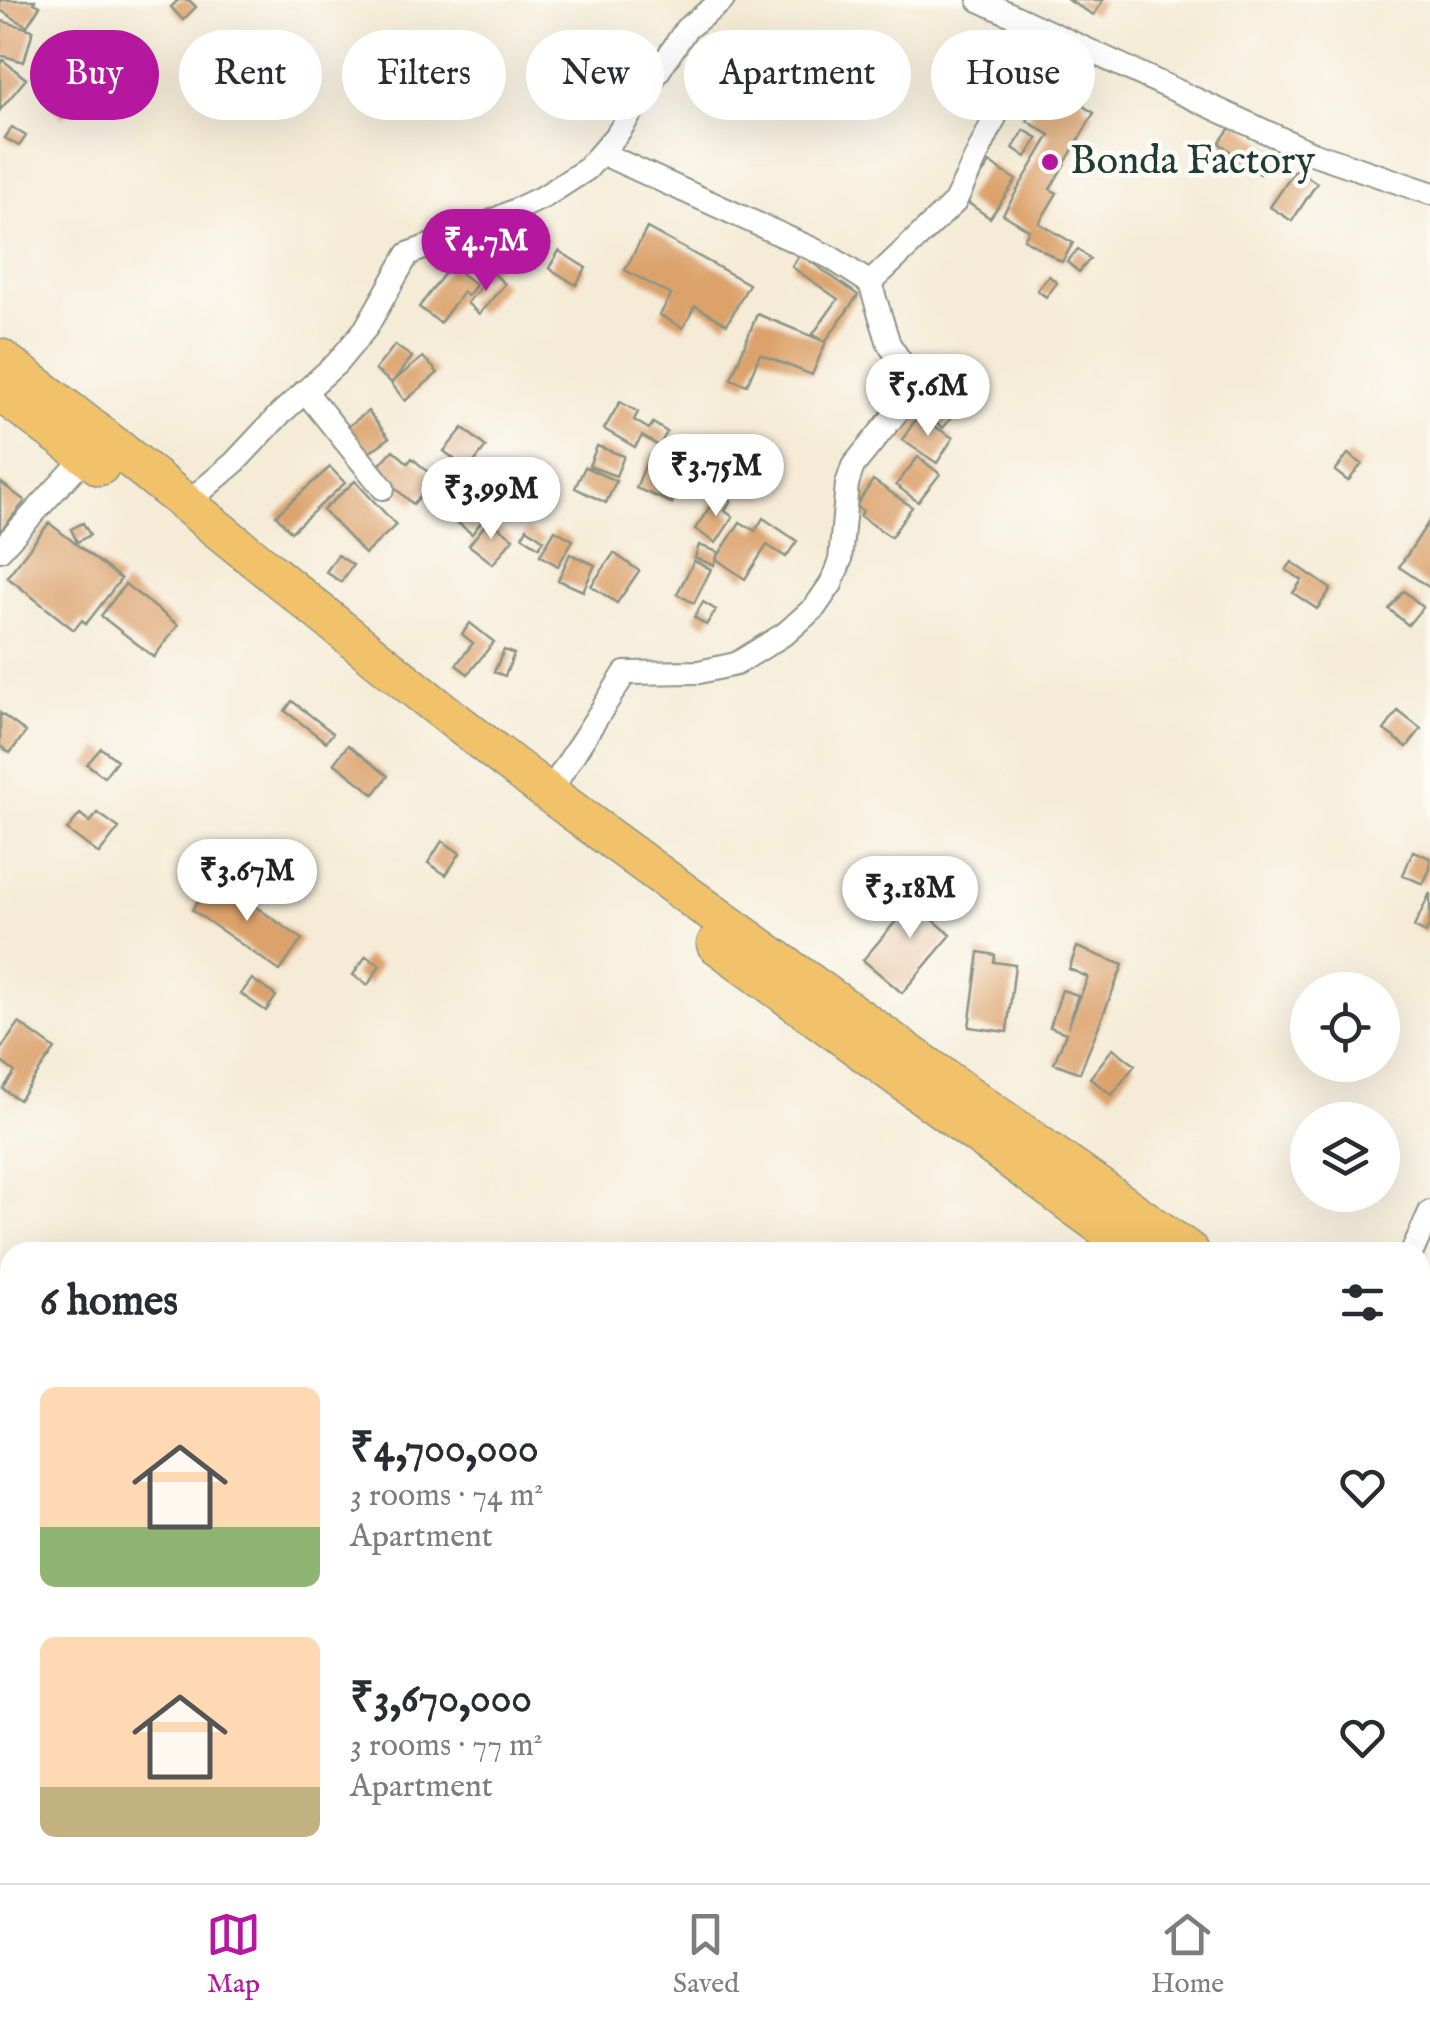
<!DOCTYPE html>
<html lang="en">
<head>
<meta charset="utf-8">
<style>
	:root { --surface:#fff; --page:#f7f7f7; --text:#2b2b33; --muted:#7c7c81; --line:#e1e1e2; --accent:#b5179e }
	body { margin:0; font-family:"IM FELL English",serif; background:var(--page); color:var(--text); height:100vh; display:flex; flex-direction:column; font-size:38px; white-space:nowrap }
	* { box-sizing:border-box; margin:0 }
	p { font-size:32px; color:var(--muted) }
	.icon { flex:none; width:55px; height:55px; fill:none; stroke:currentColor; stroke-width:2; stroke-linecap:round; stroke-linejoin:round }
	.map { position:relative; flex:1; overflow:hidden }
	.drawer { position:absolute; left:0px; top:1242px; width:1430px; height:642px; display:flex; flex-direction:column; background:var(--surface); border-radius:30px 30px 0 0; box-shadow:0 10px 40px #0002 }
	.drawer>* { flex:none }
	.guide { position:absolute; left:30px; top:30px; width:1370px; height:90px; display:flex; gap:20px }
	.tools { position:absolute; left:1290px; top:972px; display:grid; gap:20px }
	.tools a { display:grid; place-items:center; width:110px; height:110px; border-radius:50%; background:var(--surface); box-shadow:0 10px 40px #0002; font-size:50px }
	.price { position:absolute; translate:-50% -85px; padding:0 22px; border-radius:35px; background:#fff; color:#222; font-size:32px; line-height:65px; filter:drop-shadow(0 2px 5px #0008) }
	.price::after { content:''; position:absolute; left:50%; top:60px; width:30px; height:22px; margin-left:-15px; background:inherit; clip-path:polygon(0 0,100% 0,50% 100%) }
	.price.current { background:var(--accent); color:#fff }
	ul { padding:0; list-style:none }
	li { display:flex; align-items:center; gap:30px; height:250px; padding:0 40px }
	li span { display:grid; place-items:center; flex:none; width:280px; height:200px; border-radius:15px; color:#555 }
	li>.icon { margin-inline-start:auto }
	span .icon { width:120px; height:120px; fill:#fffc; stroke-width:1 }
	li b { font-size:42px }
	h2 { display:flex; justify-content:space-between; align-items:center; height:120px; padding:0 40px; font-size:42px }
	.pill { padding:0 35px; border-radius:45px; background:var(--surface); box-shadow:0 10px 40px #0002; font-size:35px; line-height:90px }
	.pill.current { background:var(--accent); color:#fff }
	.tab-bar { display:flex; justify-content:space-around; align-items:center; height:140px; border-top:2px solid var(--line); background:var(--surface); font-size:28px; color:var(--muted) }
	.tab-bar a { display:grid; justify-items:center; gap:5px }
	.tab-bar .current { color:var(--accent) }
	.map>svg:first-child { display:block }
	.building { fill:#dca26c }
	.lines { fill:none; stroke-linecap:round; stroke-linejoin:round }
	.minor-casing { stroke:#8a9485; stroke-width:26 }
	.trunk-casing { stroke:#8a9485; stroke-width:41 }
	.minor { stroke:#fff; stroke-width:22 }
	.trunk { stroke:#f2c26a; stroke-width:38 }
	.poi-dot { fill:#b5179e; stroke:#fdfcf7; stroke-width:4 }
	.labels { text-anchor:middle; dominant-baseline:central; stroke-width:9; stroke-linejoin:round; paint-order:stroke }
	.poi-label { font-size:40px; fill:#1f3d34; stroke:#fdfcf7; text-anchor:start }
</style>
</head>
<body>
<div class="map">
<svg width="1430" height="1883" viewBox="0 0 1430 1883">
	<rect width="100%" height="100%" fill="#fdfcf7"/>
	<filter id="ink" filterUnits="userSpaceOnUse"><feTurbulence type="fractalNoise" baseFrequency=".01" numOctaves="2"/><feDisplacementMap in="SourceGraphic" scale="20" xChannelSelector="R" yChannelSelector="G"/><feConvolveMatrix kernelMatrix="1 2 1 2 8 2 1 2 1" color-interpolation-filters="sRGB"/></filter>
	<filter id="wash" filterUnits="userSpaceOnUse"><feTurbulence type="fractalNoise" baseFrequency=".0048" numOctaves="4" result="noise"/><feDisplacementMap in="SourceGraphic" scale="40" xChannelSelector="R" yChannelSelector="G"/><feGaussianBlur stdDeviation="2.25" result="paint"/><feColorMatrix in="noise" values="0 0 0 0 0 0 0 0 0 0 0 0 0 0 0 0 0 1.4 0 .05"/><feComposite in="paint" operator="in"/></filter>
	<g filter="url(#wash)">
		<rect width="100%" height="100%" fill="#f5ebd6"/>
		<g id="blocks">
			<path class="building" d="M0,0H35L34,3L40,6L27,26L0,10Z
				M178,0H189L196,7L183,20L171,7Z
				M1068,0H1103L1094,15Z
				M2,21L33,30L24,62L0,55Z
				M3,60L26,79L0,110V64Z
				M1032,69L1086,100L1083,106L1094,113L1050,189L1057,193L1039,223L1073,243L1062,262L1024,239L1029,230L1003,214L1050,135L1027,121L1032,113L1021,106L1029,92L1021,87Z
				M66,87L79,101L63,118L49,105Z
				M1235,121L1277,152L1260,174L1219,143Z
				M12,127L26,136L19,146L5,138Z
				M1024,130L1038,138L1026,157L1013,148Z
				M990,163L1016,180L990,218L964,200Z
				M1296,169L1317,183L1292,221L1270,207Z
				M647,228L749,284L727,324L695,306L683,328L660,315L671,295L625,270Z
				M482,247L497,266L481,279L466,260Z
				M1078,249L1090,259L1079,272L1067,262Z
				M559,251L586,268L576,285L549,268Z
				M800,254L858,295L825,342L813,334L838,299L792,267Z
				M451,265L476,285L468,296L463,292L440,323L419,307Z
				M493,273L505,284L479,314L467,303Z
				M1049,276L1057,283L1046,297L1037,290Z
				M757,314L826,342L812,375L760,354L747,385L731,379Z
				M395,345L412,357L392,383L375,370Z
				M423,357L438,373L405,401L391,383Z
				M932,388L959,408L943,428L917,408Z
				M620,402L638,412L634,420L649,429L653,423L667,432L659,446L642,436L635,447L604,429Z
				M368,411L389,438L366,455L345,429Z
				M918,416L953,438L937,463L902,440Z
				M463,428L486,447L468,470L444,451Z
				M597,446L624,456L616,476L589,466Z
				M393,450L408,463L412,458L436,479L413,504L375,470Z
				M1348,454L1362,464L1348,481L1335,471Z
				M649,456L685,471L672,503L636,488Z
				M918,457L940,474L918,502L896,485Z
				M330,467L345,483L291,532L276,515Z
				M585,467L616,481L606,503L575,488Z
				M873,480L912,507L891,537L860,516L863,511L856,506Z
				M355,481L396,525L365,554L323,510Z
				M0,482L25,501L0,532Z
				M468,492L490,510L472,534L449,516Z
				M719,493L731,501L725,511L733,517L716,543L695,529Z
				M763,518L797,541L786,557L767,545L745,579L716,559L740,522L755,531Z
				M489,520L513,538L493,564L469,545Z
				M1430,520V588L1399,567Z
				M49,523L121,579L86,624L82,620L74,630L7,577Z
				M83,523L90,535L77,542L71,529Z
				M527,528L544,540L539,547L522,536Z
				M555,530L573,540L558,566L540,555Z
				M699,545L718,552L714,565L695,558Z
				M614,553L639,571L617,603L591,586Z
				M570,554L595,565L583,591L558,580Z
				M338,555L353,565L341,582L326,572Z
				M694,561L711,569L694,603L677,594Z
				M1292,562L1331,589L1317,609L1293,593L1302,580L1286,570Z
				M125,584L178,625L154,657L101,616Z
				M1404,591L1423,607L1408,625L1389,609Z
				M703,602L716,610L706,625L694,617Z
				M470,623L494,642L468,674L456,665L473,643L462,634Z
				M504,650L514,654L505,676L494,672Z
				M292,701L333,733L326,742L285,711Z
				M1398,711L1421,729L1407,747L1384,730Z
				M0,713L26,732L10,753L0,746Z
				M348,745L388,776L374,794L334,763Z
				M101,748L117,760L104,777L87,764Z
				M98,813L119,828L99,854L67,830L80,814L90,822Z
				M442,841L460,853L446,875L428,863Z
				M1413,851L1430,858V869L1423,884L1403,875Z
				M214,878L302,939L280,971L192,910Z
				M929,882L942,894L940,897L945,901L931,918L951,935L902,993L863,960Z
				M1430,893V924L1426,933L1414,927Z
				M1077,947L1123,965L1080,1073L1054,1063L1066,1033L1050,1027L1062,990L1078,995L1068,1027L1088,977L1069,969Z
				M979,952L995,955L994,962L1015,965L1007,1032L969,1027Z
				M366,956L380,965L368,985L353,975Z
				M252,979L276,996L266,1011L241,994Z
				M19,1023L55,1049L19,1100L3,1089L15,1072L0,1061V1050Z
				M1113,1048L1135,1065L1112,1095L1090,1078Z
				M46,1875H78L81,1879L75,1883H39L37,1881Z
				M506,1875H546L542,1883H520Z
				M822,1875H833L853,1883H819Z"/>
		</g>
	</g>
	<g filter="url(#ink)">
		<use href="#blocks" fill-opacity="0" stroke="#8a9485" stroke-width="2.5"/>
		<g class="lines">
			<defs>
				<path id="minor" d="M979,0L1312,153L1430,193
					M870,283L955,202L1037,28
					M305,391L383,488
					M186,504L235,462L280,414L337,363L366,328L408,254L484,225L545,196L587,169L618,133L686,29L723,0
					M0,550L87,455
					M549,793L625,673L699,672L736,664L786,633L815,607L831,584L840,561L847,484L853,466L901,407L909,387V374L889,344L870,283L830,257L601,153
					M1412,1252L1430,1212
					M877,1875L914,1883
					M396,1883V1875
					M797,1883L801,1875
					M931,1883L933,1875
					M1028,1883L1030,1875"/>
				<path id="trunk" d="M0,358C194,503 375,664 569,808C773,960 983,1104 1190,1252
					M0,392L100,466
					M716,944L1137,1252
					M1420,1418L1430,1425
					M1420,1451L1430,1458"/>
			</defs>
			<use href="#minor" class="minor-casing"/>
			<use href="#trunk" class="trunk-casing"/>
			<use href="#minor" class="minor"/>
			<use href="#trunk" class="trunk"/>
		</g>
	</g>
	<circle class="poi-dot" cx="1050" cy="162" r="10"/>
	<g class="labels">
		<g class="poi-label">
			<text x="1070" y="162">Bonda Factory</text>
		</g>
	</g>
</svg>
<div class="tools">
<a><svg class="icon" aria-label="locate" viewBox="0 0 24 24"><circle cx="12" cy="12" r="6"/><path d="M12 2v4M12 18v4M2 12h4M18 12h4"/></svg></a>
<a><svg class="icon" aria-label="layers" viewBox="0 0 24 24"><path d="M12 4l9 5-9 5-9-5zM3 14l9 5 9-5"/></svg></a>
</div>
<b class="price current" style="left:486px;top:294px">₹4.7M</b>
<b class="price" style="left:928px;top:439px">₹5.6M</b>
<b class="price" style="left:716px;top:519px">₹3.75M</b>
<b class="price" style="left:491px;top:542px">₹3.99M</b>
<b class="price" style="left:247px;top:924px">₹3.67M</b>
<b class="price" style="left:910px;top:941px">₹3.18M</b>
<div class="guide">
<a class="pill current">Buy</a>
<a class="pill">Rent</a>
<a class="pill">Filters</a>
<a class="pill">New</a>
<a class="pill">Apartment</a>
<a class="pill">House</a>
</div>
<section class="drawer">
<h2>6 homes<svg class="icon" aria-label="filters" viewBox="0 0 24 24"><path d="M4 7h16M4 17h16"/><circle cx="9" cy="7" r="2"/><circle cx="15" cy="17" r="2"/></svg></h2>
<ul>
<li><span style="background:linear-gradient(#ffd9b3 70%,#8fb573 0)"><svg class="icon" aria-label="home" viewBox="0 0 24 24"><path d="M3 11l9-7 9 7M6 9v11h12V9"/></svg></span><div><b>₹4,700,000</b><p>3 rooms · 74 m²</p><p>Apartment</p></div><svg class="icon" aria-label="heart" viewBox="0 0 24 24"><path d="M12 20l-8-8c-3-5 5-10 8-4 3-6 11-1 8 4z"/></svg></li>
<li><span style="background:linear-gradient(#ffd9b3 75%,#c2b280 0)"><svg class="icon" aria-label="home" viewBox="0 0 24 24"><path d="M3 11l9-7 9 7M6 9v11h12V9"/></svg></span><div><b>₹3,670,000</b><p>3 rooms · 77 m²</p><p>Apartment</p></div><svg class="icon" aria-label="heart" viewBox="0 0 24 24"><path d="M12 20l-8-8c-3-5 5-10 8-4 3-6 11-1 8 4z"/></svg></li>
</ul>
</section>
</div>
<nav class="tab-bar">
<a class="current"><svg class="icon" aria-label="map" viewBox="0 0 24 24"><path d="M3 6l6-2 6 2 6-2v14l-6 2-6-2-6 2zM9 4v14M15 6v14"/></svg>Map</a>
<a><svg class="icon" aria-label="saved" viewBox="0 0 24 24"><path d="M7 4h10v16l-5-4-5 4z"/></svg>Saved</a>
<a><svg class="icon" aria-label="home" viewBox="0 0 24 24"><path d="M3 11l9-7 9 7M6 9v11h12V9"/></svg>Home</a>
</nav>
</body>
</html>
